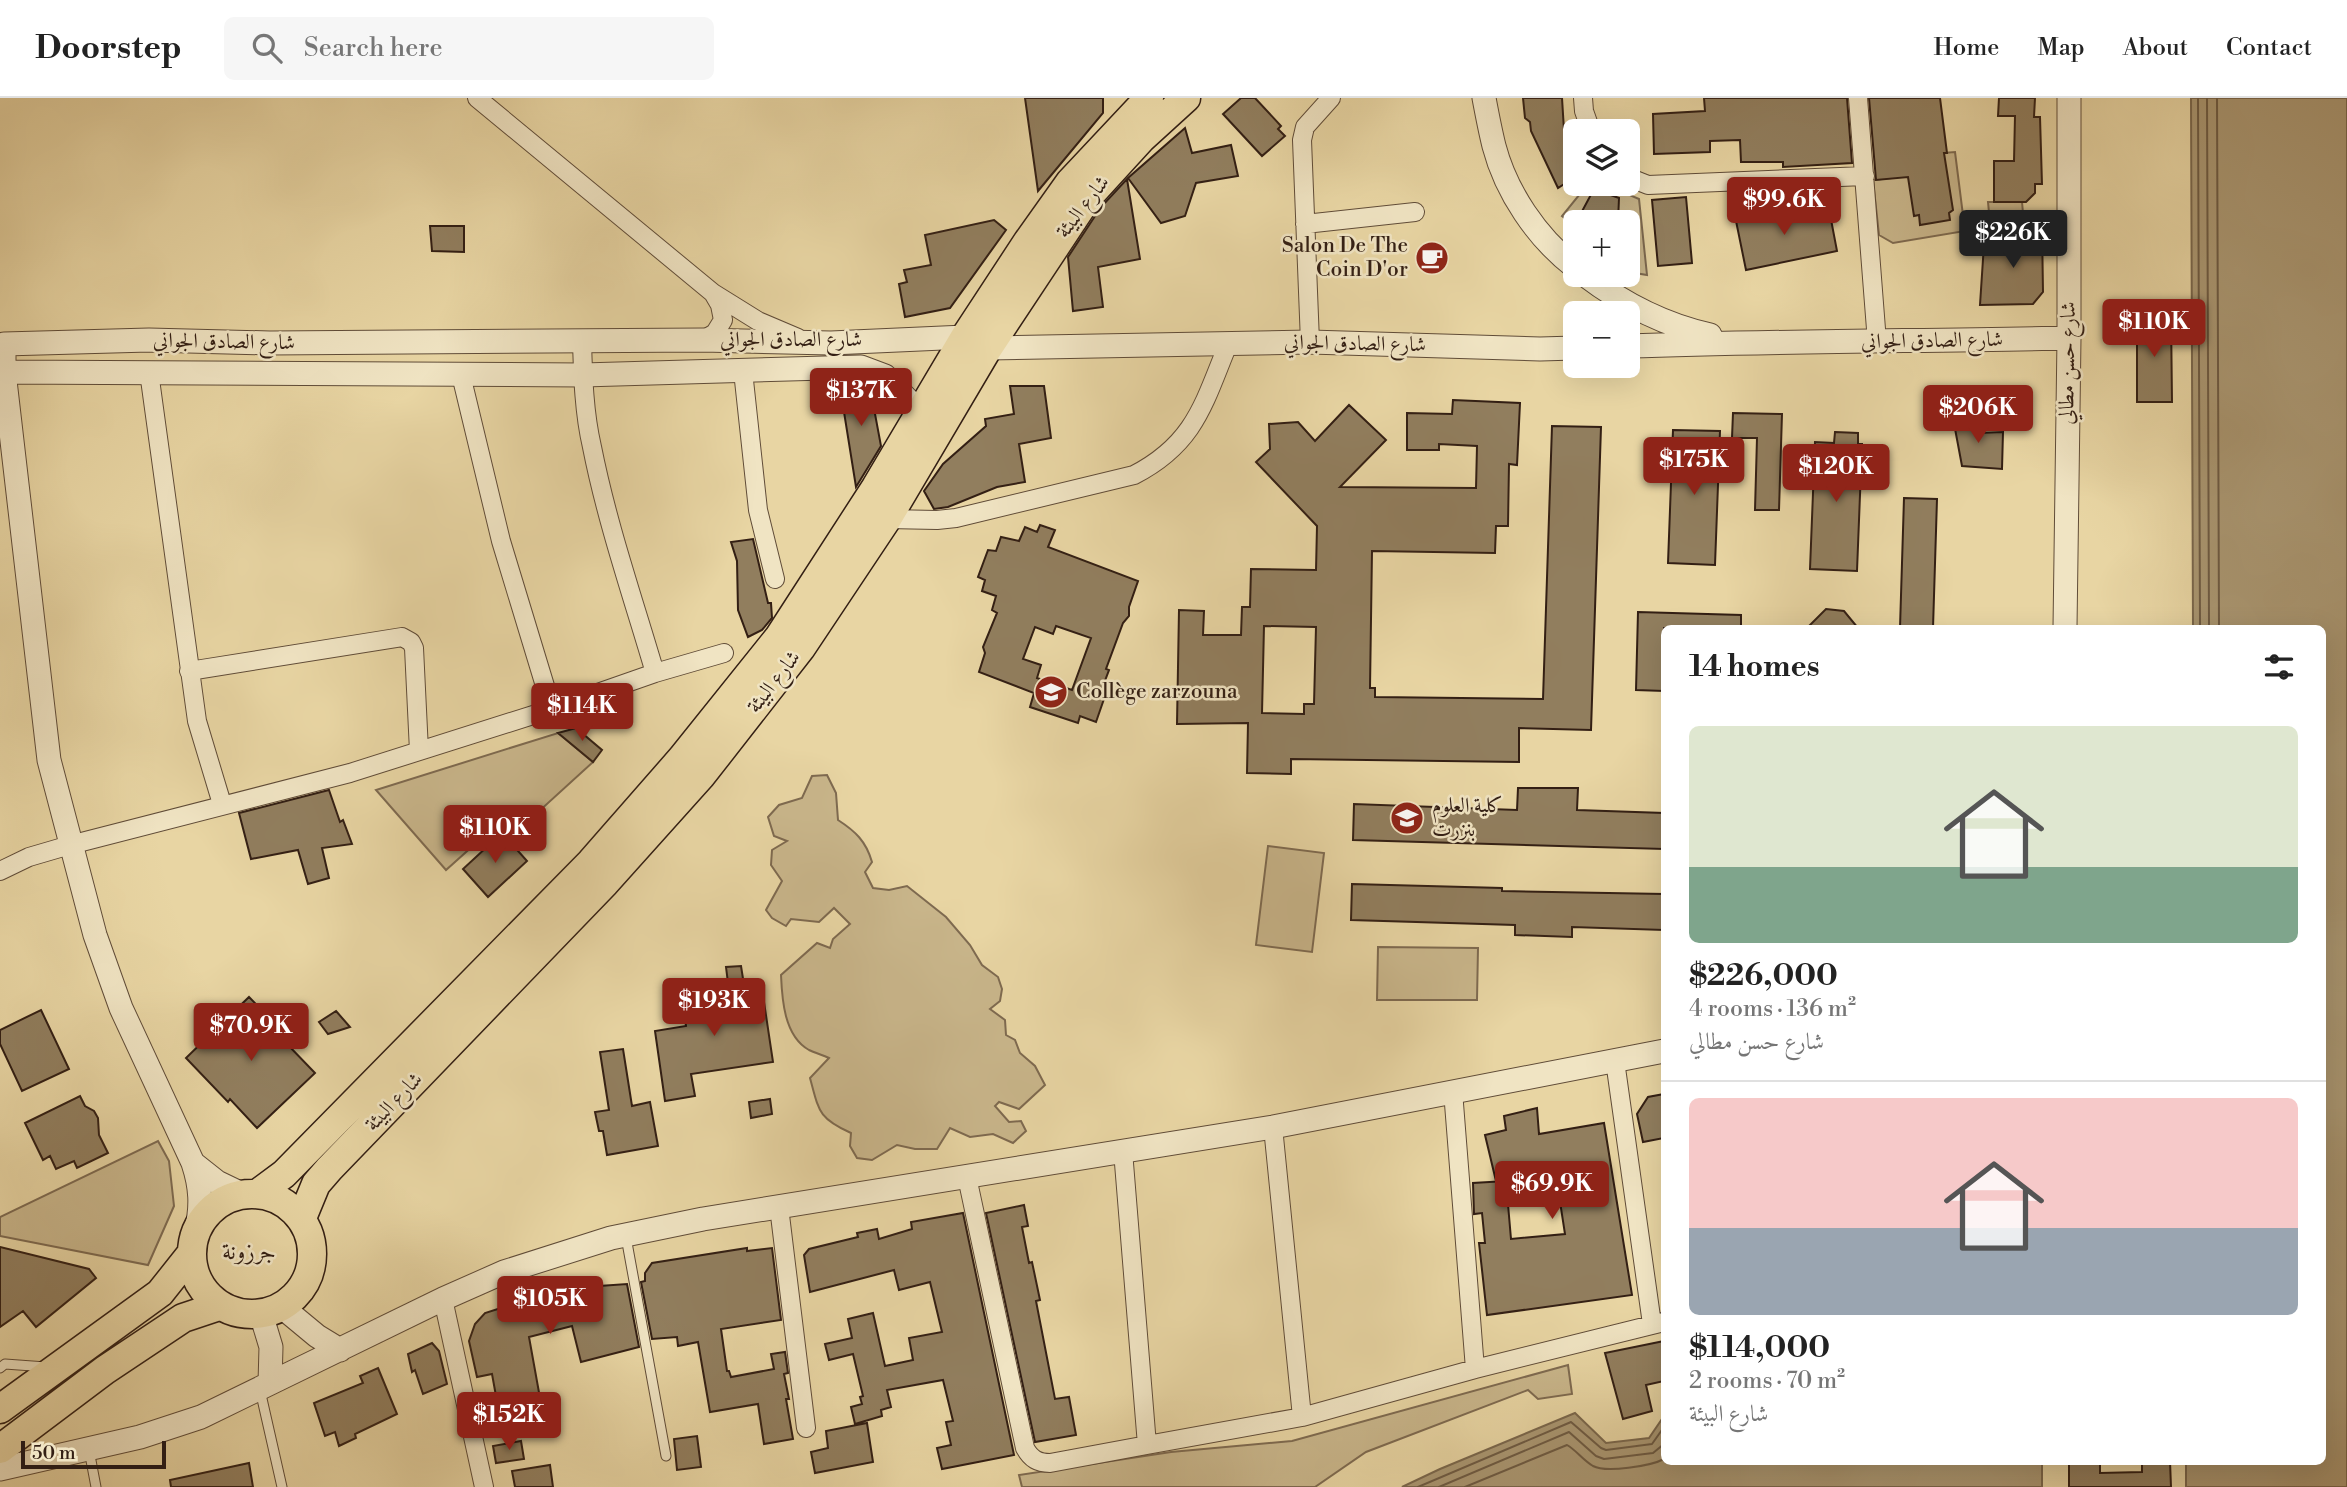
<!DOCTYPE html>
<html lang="en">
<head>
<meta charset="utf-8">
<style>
	:root { --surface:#fff; --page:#f6f6f6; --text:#222; --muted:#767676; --line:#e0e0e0; --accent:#8f2418 }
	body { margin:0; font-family:"Libre Bodoni",Amiri,serif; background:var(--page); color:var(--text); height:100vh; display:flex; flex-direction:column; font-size:26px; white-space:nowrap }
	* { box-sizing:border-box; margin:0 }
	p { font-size:23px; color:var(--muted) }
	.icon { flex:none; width:38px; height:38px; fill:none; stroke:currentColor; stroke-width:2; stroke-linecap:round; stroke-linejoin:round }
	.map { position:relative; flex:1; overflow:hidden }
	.drawer { position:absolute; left:1661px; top:527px; width:665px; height:840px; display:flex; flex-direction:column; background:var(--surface); border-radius:10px; box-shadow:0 7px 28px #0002 }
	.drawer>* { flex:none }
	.tools { position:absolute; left:1563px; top:21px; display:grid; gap:14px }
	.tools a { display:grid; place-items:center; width:77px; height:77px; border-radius:10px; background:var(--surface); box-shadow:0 7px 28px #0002; font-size:35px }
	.scale { position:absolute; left:21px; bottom:18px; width:145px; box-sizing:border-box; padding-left:7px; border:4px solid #331f14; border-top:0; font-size:19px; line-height:24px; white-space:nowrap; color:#331f14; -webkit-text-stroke:5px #f0e4c3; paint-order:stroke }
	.price { position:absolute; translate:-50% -60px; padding:0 16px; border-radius:7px; background:var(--accent); color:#fff; font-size:23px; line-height:46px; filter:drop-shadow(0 2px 4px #0008) }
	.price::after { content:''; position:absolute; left:50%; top:42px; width:21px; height:16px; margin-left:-10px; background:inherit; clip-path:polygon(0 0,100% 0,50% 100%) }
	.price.active { background:#222; color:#fff }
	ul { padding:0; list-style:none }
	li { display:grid; align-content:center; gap:14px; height:371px; padding:0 28px }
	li+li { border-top:2px solid var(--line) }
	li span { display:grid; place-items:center; height:217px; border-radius:10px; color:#555 }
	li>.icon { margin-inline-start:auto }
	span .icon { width:126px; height:126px; fill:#fffc; stroke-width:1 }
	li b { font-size:30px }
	h2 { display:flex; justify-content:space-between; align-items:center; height:84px; padding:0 28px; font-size:30px }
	header { display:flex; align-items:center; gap:42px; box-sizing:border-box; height:98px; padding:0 35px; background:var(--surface); border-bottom:2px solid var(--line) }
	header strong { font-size:33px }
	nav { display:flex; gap:38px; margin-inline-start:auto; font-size:24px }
	.search { width:490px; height:63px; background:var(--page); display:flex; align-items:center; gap:18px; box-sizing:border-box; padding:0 24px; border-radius:10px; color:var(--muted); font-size:26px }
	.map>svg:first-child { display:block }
	.green { fill:#c9b68b; stroke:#7e6a50; stroke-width:2 }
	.water { fill:#aa9772; stroke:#7a674c; stroke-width:2 }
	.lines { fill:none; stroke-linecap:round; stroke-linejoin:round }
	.shore { stroke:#6e5b43; stroke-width:2 }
	.building { fill:#917e5e; stroke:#331f14; stroke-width:2; fill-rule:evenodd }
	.service-casing { stroke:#604c38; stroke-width:11 }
	.minor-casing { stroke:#604c38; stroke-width:20 }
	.tertiary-casing { stroke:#604c38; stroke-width:25 }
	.primary-casing { stroke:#331f14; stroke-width:31 }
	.service { stroke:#f0e4c3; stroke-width:9 }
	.minor { stroke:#f0e4c3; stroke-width:18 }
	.tertiary { stroke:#f0e4c3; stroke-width:23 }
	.primary { stroke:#e8d5a3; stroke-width:28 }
	.labels { text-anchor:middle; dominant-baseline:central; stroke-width:5; stroke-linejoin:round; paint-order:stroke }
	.street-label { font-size:21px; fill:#331f14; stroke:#f0e4c3 }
	.poi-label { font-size:21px; fill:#331f14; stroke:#f0e4c3; text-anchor:start }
	.quarter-label { font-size:24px; fill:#331f14; stroke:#f0e4c3 }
</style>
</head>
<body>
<header>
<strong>Doorstep</strong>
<div class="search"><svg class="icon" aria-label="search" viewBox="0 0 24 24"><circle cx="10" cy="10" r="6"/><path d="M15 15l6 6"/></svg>Search here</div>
<nav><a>Home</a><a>Map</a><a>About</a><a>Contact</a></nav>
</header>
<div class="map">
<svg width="2347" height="1389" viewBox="0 0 2347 1389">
	<rect width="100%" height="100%" fill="#e8d5a3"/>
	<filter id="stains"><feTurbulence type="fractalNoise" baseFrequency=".00286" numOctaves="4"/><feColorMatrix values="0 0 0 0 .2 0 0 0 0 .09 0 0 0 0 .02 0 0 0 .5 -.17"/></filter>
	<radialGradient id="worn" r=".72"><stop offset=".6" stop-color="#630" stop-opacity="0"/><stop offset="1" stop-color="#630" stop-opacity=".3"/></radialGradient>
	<path class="green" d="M1955,54L1965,133L1893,145L1879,137L1873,82L1891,80L1892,59Z
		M1588,86H1612L1620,93L1639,101L1647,177L1635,175L1628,169V124H1575V128L1562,118Z
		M1988,104H2022L2023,115L1990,125Z
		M558,635L593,664L536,716L514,711L446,772L376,692Z
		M827,677L836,695L838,722C855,733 866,743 872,764L865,774L873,790L889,792L907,788L946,819L970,847L982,867L998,879L1002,891L1000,903L990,911L1005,922L1006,937L1015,942L1020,955L1035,968L1045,987L1019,1011L999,1004L995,1008L1009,1024L1021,1023L1026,1033L1013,1045L993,1036L970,1039L950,1030L937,1051H915L897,1047L872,1062L857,1060L850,1048L851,1035C818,1020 819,1013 810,980L829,960C823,957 815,955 809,952C784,938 782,901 781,877L817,845L830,850L833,841L850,826L834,810L819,824L791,821L786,828L772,820L766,812L782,783L771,767L772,752L787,743L774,738L768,719L779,707L802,700L812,678Z
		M1268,748L1324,755L1312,854L1256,847Z
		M1378,849L1478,850L1477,902H1377Z
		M158,1043L169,1063L174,1108L148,1167L0,1138V1119Z
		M1568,1267L1572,1296L1538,1301L1528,1292L1366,1354L1315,1389H1022L1019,1377L1171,1354L1292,1343Z"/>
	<path class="water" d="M2191,0H2347V1389H2186V1363H2322V530H2193Z
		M1575,1315L1606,1345L1649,1340L1664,1318V1363H2042V1389H1402L1440,1371Z"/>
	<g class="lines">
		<path class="shore" d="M2198,0L2200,530
			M2207,0L2209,530
			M2217,0L2219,530
			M1418,1389L1571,1324L1601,1350L1606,1352L1652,1346L1664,1329
			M1439,1389L1569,1334L1596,1358L1604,1361L1653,1355L1664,1346
			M1465,1389L1567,1347C1576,1352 1583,1362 1593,1368C1606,1375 1651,1368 1664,1361"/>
	</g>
	<path class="building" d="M1025,0H1103V15L1038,93Z
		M1241,0H1255L1281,28L1278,31L1285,38L1262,58L1223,16Z
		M1523,0H1562L1564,32L1575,55V79L1558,90L1531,33L1530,24L1525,20Z
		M1704,0H1847L1852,65L1783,69V64H1741L1740,42L1710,43V54L1654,56L1653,16L1705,13Z
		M1869,0H1940L1947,55H1944L1953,112L1949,115L1950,122L1920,127L1919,117L1914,118L1908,79L1876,82Z
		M1999,0H2035L2034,19H2040L2042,86H2035V95L2026,104H1994V63H2014L2015,18H1998Z
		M1185,30L1192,55L1231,47L1238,78L1196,85L1185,118L1161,125L1128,80Z
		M1127,81L1140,161L1098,169L1103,209L1073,213L1068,159L1101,109Z
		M1594,91L1619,100L1618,124H1592L1580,117Z
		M1686,99L1692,165L1658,168L1652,102Z
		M1829,111L1837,153L1746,172L1735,118L1762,112L1763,119L1798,112L1799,118Z
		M994,122L1006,132L950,210L905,219L899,186L907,184L904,172L931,167L925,137Z
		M430,128H464V154L432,153Z
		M2042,129L2043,194L2033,206L1980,207L1984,146Z
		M2137,217H2171L2172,304H2137Z
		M1010,288H1044L1051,340L1019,346L1025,384L997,389L948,409L934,411L924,393L943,366L986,328L985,321L1014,316Z
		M840,289H870L881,348L856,389Z
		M1453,302L1520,305L1517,367L1509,366L1508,428H1496L1495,455L1372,453L1370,590H1375V599L1543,601L1552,328L1601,329L1591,632L1519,630V664L1291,661V676L1247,675L1248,625L1177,626L1179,512L1204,513L1203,537H1241L1242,509H1250L1251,471L1316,472L1317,428L1256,364L1270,351L1269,326L1298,324L1315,343L1349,307L1386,342L1340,389L1476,390L1477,348L1439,346V352H1407V315L1452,316ZM1264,528L1316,529L1314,606H1304V616L1262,615Z
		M1733,315L1782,316L1779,412H1755L1757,340H1732Z
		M1953,320H1978L1979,335L2003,334L2002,371L1962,368Z
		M1673,332L1720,333L1715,467L1668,465Z
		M1835,334L1858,335V346H1862L1857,473L1810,471L1815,344L1834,345Z
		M1904,400L1937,401L1933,530H1900Z
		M1040,427L1055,432L1048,449L1138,483L1129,509V518L1123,525L1106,571L1109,572L1100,596L1105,598L1096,624L1080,618L1078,625L1030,609L1034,595L979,574L985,555L983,549L997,515L992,512L996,498L982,493L985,482L978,479L988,452L996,453L1001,439L1019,443L1025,429L1037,434ZM1056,528L1091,540L1072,592L1037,580L1041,567L1023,561L1035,529L1053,536Z
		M753,441L768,505H771L772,520L762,532L748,539L738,512L737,463L731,444Z
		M1826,511L1844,513L1858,530H1807Z
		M1638,514L1741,517V530H1664V593L1636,592Z
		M576,630L602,652L593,664L558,635Z
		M1518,690H1578L1577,712L1664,715V751L1353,742L1354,706L1517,712Z
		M329,692L340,724L343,722L352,746L322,750L329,780L308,786L298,752L251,761L239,715Z
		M502,735L527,763L488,799L463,771Z
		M1352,786L1502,790V793L1664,796V832L1572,829V839L1515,837V827L1351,822Z
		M741,868L747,906L764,904L773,964L691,976L695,998L665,1003L655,933L686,928L683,907L716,902L714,887L728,885L726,869Z
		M249,899L291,942L287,946L315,975L257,1030L230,1001L228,1004L186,960Z
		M41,912L69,971L22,993L0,946V932Z
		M336,913L350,929L328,936L319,924Z
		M623,951L632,1008L650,1004L658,1048L607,1057L603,1033H599L595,1014L609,1012L600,954Z
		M1664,996V1040L1643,1044L1637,1016L1648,999Z
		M80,998L85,1008L94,1013L98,1020L99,1037L108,1055L77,1070L74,1063L56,1071L50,1058L43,1062L25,1025Z
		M770,1001L772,1016L751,1020L749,1004Z
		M1537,1010L1539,1036L1604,1025L1632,1197L1487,1217L1479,1145H1485L1482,1115L1474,1116L1473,1085L1506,1083L1511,1141L1565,1136L1555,1071L1496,1083L1485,1037L1506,1032L1504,1018Z
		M1024,1107L1028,1128L1022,1129L1029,1165L1032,1164L1040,1202L1036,1203L1055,1301L1069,1299L1076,1337L1035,1344L986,1115Z
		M963,1115L1014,1357L942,1371L937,1350L951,1347L946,1324L953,1323L943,1282L887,1292L891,1309L881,1312L882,1318L855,1326L851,1309L862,1306L860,1299L863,1298L853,1256L829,1262L825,1246L852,1240L848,1221L873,1215L885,1268L913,1262L909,1240L942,1234L930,1184L899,1192L894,1172L810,1194L804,1157L809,1151L858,1139L857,1135L877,1131L879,1141L912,1131L911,1124Z
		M0,1149L89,1171L96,1180L36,1229L23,1213L0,1229Z
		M747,1150V1153L772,1150L781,1222L721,1231L727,1273H729L731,1279L774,1271L771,1256L785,1254L788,1275L784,1276L789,1301H786L793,1341L764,1346L758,1306L710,1314L698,1244L678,1248L677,1239L652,1241L641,1184L645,1183V1175L652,1165Z
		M627,1186L639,1249L581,1264L572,1228L529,1239L540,1300L498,1309L492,1276L477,1279L469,1243L475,1226L485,1215L523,1203L524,1209L574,1197V1195L599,1188Z
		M1664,1243V1283L1646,1287L1652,1313L1623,1321L1605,1255Z
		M432,1245L439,1253L447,1286L423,1296L415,1272L412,1274L408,1256Z
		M378,1270L397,1316L355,1336L356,1340L339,1348L335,1334L325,1338L314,1305L363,1285L360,1278Z
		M867,1325L873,1364L815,1375L811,1354L828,1350L826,1333Z
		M697,1338L701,1369L677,1372L674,1341Z
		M521,1343L524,1361L496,1365L493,1348Z
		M2069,1363H2100V1375L2142,1374V1363H2170L2171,1389H2069Z
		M249,1365L253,1389H171L170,1382Z
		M550,1367L553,1389H515L512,1373Z"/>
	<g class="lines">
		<defs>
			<path id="service" d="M626,1139L666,1358
				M0,1270L5,1266L46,1269
				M260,1292L282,1389
				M89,1352L96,1389"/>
			<path id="minor" d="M477,0L713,195L758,223L798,240
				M1583,0L1584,13L1591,33
				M1858,0L1877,244
				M1628,79L1648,87L1865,78
				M1305,126L1415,114
				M703,242L715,235L723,222L720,207L713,195
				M582,243C583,278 584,315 592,349C607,425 633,500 655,575
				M1310,244L1302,42L1305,29L1331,0
				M743,273L758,412L775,481
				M149,274L197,623L222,706
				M461,277L501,443L552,611
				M887,421L937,422L956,420L1134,377C1196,345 1204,304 1229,244
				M189,573L402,539L411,544L414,550L419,653
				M0,773L29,759L70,747L350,675L552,611L655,575L724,555
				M1615,963L1652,1226
				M1453,993L1475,1271
				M1273,1029L1302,1319
				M1123,1053L1147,1347L1302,1319L1475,1271L1664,1224
				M967,1079L1025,1350C1031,1361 1038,1365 1050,1365L1147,1347
				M779,1109L806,1330
				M443,1201L484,1389"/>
			<path id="tertiary" d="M1484,0C1487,16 1490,32 1494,48C1506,94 1537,140 1575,169
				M1585,177C1622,205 1664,227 1710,237
				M1628,248C1775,243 1922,243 2069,240
				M4,274L583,277L861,269L885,278L920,315
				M2065,530L2069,240V0
				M193,1065L217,1084L244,1097
				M196,1133C202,1109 201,1089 193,1065L121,910L95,837L49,662L4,274V246L149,242L270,245L703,242L831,245L965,239L988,250L1310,244L1540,251L1575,250
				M282,1209L317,1238L340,1252
				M261,1216L271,1249L270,1285
				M0,1371L140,1339L201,1319L443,1201L504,1174L611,1140L703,1121L1273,1029L1664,953"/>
			<path id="primary" d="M192 1156a60 60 0 1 1 120 0a60 60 0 1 1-120 0Z
				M257,1096L284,1076L591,764L682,660L779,539L876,389L965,239L1028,143L1070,84L1149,0
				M302,1120L316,1086L329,1071L605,785L701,678L801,550L887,421L988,250L1088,99L1141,41L1186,0
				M0,1311L160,1195L191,1156
				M0,1351L105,1272L183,1220L219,1208"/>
		</defs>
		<use href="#service" class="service-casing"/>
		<use href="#minor" class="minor-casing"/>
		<use href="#tertiary" class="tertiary-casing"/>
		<use href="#primary" class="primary-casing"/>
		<use href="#service" class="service"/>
		<use href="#minor" class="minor"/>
		<use href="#tertiary" class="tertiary"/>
		<use href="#primary" class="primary"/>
	</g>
	<defs>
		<symbol id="cafe-disc" viewBox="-11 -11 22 22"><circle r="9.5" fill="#8f2418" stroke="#f0e4c3"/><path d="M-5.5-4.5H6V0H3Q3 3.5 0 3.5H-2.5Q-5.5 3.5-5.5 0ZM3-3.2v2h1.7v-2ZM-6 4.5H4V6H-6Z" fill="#fff"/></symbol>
		<symbol id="university-disc" viewBox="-11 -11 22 22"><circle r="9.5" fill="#8f2418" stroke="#f0e4c3"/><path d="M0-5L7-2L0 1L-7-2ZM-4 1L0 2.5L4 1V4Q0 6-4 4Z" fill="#fff"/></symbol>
	</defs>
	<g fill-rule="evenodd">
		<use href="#cafe-disc" x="1413" y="141" width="38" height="38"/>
		<use href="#university-disc" x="1032" y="575" width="38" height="38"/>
		<use href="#university-disc" x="1388" y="701" width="38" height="38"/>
	</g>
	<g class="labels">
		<g class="street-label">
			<text transform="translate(1083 109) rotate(-52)">شارع البيئة</text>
			<text x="791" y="242">شارع الصادق الجواني</text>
			<text transform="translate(1932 243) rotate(-1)">شارع الصادق الجواني</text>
			<text transform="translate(224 244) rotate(1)">شارع الصادق الجواني</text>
			<text transform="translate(1355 246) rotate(1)">شارع الصادق الجواني</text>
			<text transform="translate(2068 265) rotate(-89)">شارع حسن مطالي</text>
			<text transform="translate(774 584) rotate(-52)">شارع البيئة</text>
			<text transform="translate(394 1004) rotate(-46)">شارع البيئة</text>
		</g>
		<g class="poi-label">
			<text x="1408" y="148" text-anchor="end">Salon De The<tspan x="1408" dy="24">Coin D'or</tspan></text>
			<text x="1076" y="594">Collège zarzouna</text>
			<text x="1432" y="708">كلية العلوم<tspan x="1432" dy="24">بنزرت</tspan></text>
		</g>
		<g class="quarter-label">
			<text x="249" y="1154">جرزونة</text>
		</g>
	</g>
	<rect width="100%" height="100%" filter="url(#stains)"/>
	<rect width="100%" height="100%" fill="url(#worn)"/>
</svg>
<div class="tools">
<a><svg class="icon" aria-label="layers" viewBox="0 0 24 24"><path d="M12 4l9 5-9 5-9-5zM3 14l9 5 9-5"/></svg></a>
<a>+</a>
<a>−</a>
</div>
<div class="scale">50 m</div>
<b class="price" style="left:1784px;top:139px">$99.6K</b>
<b class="price active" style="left:2013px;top:172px">$226K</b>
<b class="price" style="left:2154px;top:261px">$110K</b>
<b class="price" style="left:861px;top:330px">$137K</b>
<b class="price" style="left:1978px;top:347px">$206K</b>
<b class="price" style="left:1694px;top:399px">$175K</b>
<b class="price" style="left:1836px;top:406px">$120K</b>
<b class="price" style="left:582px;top:645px">$114K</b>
<b class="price" style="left:495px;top:767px">$110K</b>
<b class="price" style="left:714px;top:940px">$193K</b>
<b class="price" style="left:251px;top:965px">$70.9K</b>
<b class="price" style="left:1552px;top:1123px">$69.9K</b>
<b class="price" style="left:550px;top:1238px">$105K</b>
<b class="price" style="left:509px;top:1354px">$152K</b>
<section class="drawer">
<h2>14 homes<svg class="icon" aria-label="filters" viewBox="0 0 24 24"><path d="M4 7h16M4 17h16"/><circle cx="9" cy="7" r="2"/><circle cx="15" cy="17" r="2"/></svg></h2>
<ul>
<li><span style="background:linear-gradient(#dfe7d0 65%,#7fa58c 0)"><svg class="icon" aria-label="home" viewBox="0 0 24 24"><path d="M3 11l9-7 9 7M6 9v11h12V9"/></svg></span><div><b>$226,000</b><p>4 rooms · 136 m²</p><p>شارع حسن مطالي</p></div></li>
<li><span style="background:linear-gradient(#f6c9c9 60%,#9aa5b1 0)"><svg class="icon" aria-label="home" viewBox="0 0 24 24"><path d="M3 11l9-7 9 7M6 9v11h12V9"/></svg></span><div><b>$114,000</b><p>2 rooms · 70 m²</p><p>شارع البيئة</p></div></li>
</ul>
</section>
</div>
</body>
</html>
